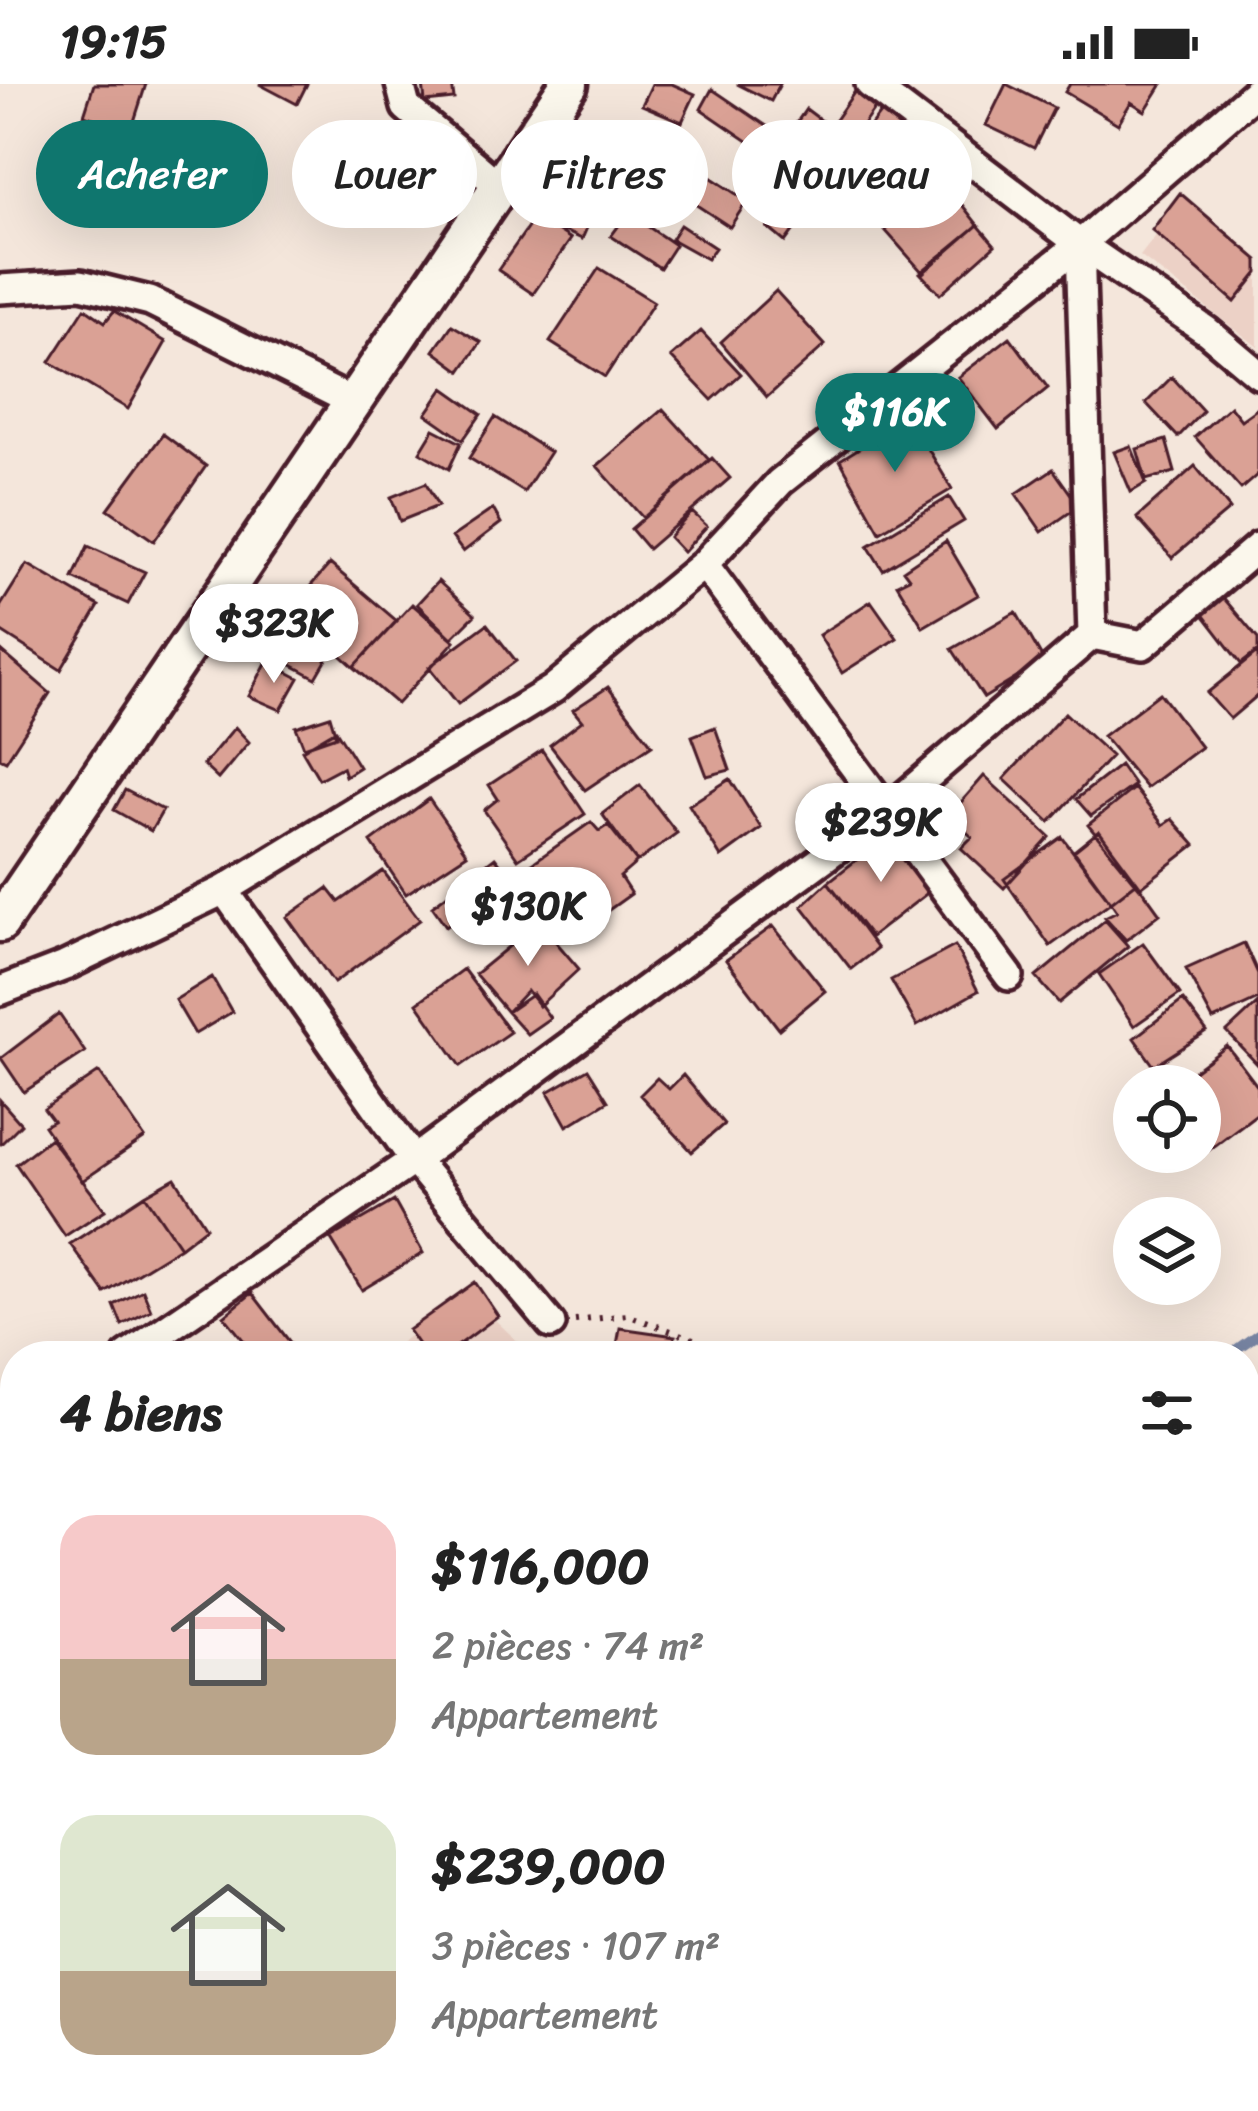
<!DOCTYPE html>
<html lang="fr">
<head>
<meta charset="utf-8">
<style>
	:root { --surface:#fff; --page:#f2f2f2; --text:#222; --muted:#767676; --accent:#0f766e }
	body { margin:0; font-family:Sriracha,sans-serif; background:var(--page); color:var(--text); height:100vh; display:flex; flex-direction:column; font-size:45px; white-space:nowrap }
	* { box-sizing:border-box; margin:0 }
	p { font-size:39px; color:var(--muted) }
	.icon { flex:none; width:66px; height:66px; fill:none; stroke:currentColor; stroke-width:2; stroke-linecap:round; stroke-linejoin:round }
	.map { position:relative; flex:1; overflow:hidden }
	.sheet { position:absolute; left:0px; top:1257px; width:1260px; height:771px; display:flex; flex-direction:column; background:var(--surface); border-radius:48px 48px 0 0; box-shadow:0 12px 48px #0002 }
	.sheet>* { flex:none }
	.hud { position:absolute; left:36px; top:36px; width:1188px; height:108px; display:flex; gap:24px }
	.tools { position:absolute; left:1113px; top:981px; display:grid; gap:24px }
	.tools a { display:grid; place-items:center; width:108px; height:108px; border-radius:50%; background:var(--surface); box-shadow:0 12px 48px #0002; font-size:60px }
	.price { position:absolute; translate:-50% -102px; padding:0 27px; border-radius:42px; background:#fff; color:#222; font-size:39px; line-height:78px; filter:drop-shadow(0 3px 6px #0008) }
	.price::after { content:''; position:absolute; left:50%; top:72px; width:36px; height:27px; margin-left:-18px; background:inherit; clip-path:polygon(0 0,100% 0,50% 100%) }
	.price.active { background:var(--accent); color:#fff }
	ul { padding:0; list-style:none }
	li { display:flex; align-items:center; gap:36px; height:300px; padding:0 60px }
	li span { display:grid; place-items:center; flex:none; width:336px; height:240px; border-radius:36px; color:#555 }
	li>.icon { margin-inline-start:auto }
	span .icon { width:144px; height:144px; fill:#fffc; stroke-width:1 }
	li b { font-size:51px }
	h2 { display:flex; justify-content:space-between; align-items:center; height:144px; padding:0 60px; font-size:51px }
	.pill { padding:0 42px; border-radius:54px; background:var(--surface); box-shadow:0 12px 48px #0002; font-size:42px; line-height:108px }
	.pill.active { background:var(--accent); color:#fff }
	.status { display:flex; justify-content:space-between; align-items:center; height:84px; padding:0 60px; background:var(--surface); direction:ltr }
	.status svg { height:33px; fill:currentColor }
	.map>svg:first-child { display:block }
	.built { fill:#ecd1c6 }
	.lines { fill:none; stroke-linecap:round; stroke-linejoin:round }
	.stream { stroke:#7784a2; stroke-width:10 }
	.building { fill:#daa195; stroke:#4a1f2b; stroke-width:3 }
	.street-casing { stroke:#4a1f2b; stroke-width:36 }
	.secondary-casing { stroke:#4a1f2b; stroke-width:45 }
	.path { stroke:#4a1f2b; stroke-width:6; stroke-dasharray:3 9; stroke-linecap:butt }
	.street { stroke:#fbf7ec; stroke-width:27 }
	.secondary { stroke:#fbf7ec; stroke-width:36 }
</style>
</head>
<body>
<div class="status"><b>19:15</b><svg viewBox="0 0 49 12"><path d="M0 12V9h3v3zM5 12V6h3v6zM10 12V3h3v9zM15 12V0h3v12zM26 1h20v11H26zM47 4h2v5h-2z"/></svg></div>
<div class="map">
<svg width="1258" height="2027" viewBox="0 0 1258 2027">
	<rect width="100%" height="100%" fill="#f4e6db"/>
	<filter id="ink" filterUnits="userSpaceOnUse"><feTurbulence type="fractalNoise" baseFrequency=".00833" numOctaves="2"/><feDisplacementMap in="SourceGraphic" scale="24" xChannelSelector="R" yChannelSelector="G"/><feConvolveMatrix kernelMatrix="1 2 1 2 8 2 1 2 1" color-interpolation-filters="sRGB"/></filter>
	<g filter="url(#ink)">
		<path class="built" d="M1176,126L1258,189V263L1140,172Z
			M467,1209L533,1272H393L389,1267Z"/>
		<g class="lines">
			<path class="stream" d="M1227,1272L1258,1250
				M287,2027L291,2013"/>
		</g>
		<path class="building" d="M94,0H146L131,47L84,31Z
			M259,0H307L297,20Z
			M423,0H452L454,15L425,18Z
			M652,0H672L695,10L682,38L642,21Z
			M737,0H780L771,17Z
			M1006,0L1054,24L1034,64L986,41Z
			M1070,0H1162L1145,27L1131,18L1118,40L1065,8Z
			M858,3L880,17L836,79L790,48L806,25L830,43Z
			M712,5L811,72L799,92L701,25Z
			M889,17L944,58L912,101L857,60Z
			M660,60L747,117L730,143L643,86Z
			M944,98L978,141L923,189L885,146Z
			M585,101L602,109L582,155L562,146Z
			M793,109L811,123L785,158L767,143Z
			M1180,109L1258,176V189L1235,218L1152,146Z
			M628,129L675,161L660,184L611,152Z
			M536,132L571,155L533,210L498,186Z
			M680,141L715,164L707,175L671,155Z
			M978,141L995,161L940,210L920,189Z
			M599,184L654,218L605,293L550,258Z
			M776,207L825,261L767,313L721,258Z
			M85,224L105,238L114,227L166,258L128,325L50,278Z
			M452,241L481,258L461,287L434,267Z
			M701,247L741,290L712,316L671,273Z
			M1010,253L1048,304L998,345L958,293Z
			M1172,293L1203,327L1178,353L1146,319Z
			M444,304L481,330L463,356L426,330Z
			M1230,322L1241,336L1258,324V390L1241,405L1195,353Z
			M663,325L709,376L643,434L597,382Z
			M495,333L550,368L524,408L469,374Z
			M909,333L952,405L880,448L840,376Z
			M434,345L461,359L449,385L420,368Z
			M163,350L206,382L154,457L108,425Z
			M1166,356L1175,388L1146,396L1137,365Z
			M1131,362L1146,399L1131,408L1114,368Z
			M712,374L730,394L648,465L631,445Z
			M1195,382L1230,425L1172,474L1137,434Z
			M1053,385L1079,422L1042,448L1016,410Z
			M426,399L438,422L400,437L391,413Z
			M949,413L964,437L883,486L868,462Z
			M493,425L501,439L463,468L452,453Z
			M692,428L707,442L683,468L669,453Z
			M946,457L978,511L923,543L897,500L909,494L903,486Z
			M88,462L145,488L128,520L73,494Z
			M27,480L99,522L61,586L0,547V523Z
			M330,480L397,537L354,583L290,525Z
			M438,497L475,531L452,554L417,520Z
			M1221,511L1258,555V567L1241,580L1201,528Z
			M871,517L897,554L842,589L819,551Z
			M412,520L455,557L397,620L354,583Z
			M1016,528L1044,577L984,614L952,565Z
			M287,537L334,563L316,594L270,569Z
			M487,540L516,577L458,620L429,583Z
			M0,566L50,609L6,677L0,674Z
			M1258,568V611L1230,635L1207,609Z
			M267,577L299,594L281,626L249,612Z
			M608,603L652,661L585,706L550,661L582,637L573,626Z
			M1160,609L1201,663L1146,704L1103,652Z
			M1065,629L1111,672L1050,738L1004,695Z
			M330,632L336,652L304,663L296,643Z
			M235,643L249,658L218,695L203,681Z
			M715,643L730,686L707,692L692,652Z
			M336,646L359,683L345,692L342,683L319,695L302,666Z
			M542,666L585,730L518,775L484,726L498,715L489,701Z
			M1120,681L1134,701L1091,732L1076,715Z
			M984,692L1050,753L1004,804L961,764L972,753L949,732Z
			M730,695L761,744L721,773L689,721Z
			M640,701L677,749L637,778L602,730Z
			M1134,704L1163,741L1172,735L1195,761L1140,804L1088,741Z
			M125,706L163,726L151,747L114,726Z
			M429,715L467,770L406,810L371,758Z
			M591,738L599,747L608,741L637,778L620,793L631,810L571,853L521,787Z
			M1099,747L1137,798L1111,818L1074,767Z
			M891,749L934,804L871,853L828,798Z
			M1062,753L1111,818L1050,862L1004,795Z
			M495,773L512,795L446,842L432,822Z
			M383,787L420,836L334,899L287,833L328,804L339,818Z
			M828,798L877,865L851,885L802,822Z
			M1137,798L1160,830L1126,856L1105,833L1117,827L1111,818Z
			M521,804L539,830L510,853L489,827Z
			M1105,836L1128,862L1059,919L1036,893Z
			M539,838L579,885L539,922L527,907L507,928L475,890Z
			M773,842L825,907L779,945L726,876Z
			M1143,859L1180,910L1134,942L1099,890Z
			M1244,859L1258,890V915L1213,936L1186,885Z
			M955,862L978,907L917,942L891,896Z
			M463,885L510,948L461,982L417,919Z
			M212,893L232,928L195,950L175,916Z
			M533,910L550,934L527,950L507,928Z
			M1183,916L1207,948L1154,982L1134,954Z
			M1258,919V981L1227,948Z
			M59,930L85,968L24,1008L1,974Z
			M1227,962L1258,1003V1029L1209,1066L1200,1053V1002H1174Z
			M588,985L608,1017L567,1042L548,1008Z
			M99,988L145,1054L82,1097L44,1042L53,1037L44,1025Z
			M683,991L724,1040L692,1068L640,1011L657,994L669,1005Z
			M0,1016L21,1040L1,1060L0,1059Z
			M50,1054L105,1126L65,1152L16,1080Z
			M175,1094L206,1143L180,1163L145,1111Z
			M145,1111L180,1163L105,1209L70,1160Z
			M394,1117L423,1169L362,1206L330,1154Z
			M475,1198L498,1232L444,1272H426L408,1246Z
			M143,1206L151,1226L122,1241L114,1221Z
			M252,1209L299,1270L256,1272L224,1232Z
			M620,1244L675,1252L671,1272H615Z
			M0,1607L15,1624V1648L0,1661Z
			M15,1779V1852L0,1839V1817L4,1812L0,1809V1795Z
			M766,2013H823L821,2027H764Z
			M1131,2013H1199L1226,2027H1144L1128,2019Z"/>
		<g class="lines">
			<defs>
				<path id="street" d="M400,0L406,23L499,102
					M870,0L1080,160L1207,247L1258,290
					M0,205L81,200L150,217L351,317
					M704,480L1009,892
					M1092,551L1143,561L1258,463
					M224,806L414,1076L551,1240
					M0,907L65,882L224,806L553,605L704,480L780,398L1080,160L1258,6
					M127,1272L414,1076L885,729L1092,551L1080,160
					M0,1334L15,1346
					M0,1742L15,1718
					M1120,2027L1127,2013"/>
				<path id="secondary" d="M0,839L569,0"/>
			</defs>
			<use href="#street" class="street-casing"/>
			<use href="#secondary" class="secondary-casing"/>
			<path class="path" d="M575,1237L627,1231L704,1259L717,1272
				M1245,1777L1258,1749
				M1245,1908L1258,1914"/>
			<use href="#street" class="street"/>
			<use href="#secondary" class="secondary"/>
		</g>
	</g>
</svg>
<div class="tools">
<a><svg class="icon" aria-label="locate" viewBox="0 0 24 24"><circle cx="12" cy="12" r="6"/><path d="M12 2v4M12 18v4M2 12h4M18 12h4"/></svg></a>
<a><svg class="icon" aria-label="layers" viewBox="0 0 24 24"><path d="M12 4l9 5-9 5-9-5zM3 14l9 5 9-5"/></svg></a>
</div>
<b class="price active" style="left:895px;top:391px">$116K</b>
<b class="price" style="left:274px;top:602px">$323K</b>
<b class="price" style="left:881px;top:801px">$239K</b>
<b class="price" style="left:528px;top:885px">$130K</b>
<div class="hud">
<a class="pill active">Acheter</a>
<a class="pill">Louer</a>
<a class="pill">Filtres</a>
<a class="pill">Nouveau</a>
</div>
<section class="sheet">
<h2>4 biens<svg class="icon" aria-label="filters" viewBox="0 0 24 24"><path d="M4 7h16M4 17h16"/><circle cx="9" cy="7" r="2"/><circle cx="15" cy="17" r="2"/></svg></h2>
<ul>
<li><span style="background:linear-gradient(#f6c9c9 60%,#b9a48a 0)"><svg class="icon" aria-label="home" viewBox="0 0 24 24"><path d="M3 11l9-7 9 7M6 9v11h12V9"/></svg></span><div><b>$116,000</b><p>2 pièces · 74 m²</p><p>Appartement</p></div></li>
<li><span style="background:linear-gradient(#dfe7d0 65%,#b9a48a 0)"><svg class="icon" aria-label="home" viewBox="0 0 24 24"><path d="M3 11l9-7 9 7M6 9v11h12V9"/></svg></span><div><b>$239,000</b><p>3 pièces · 107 m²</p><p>Appartement</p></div></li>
</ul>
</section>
</div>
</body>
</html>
